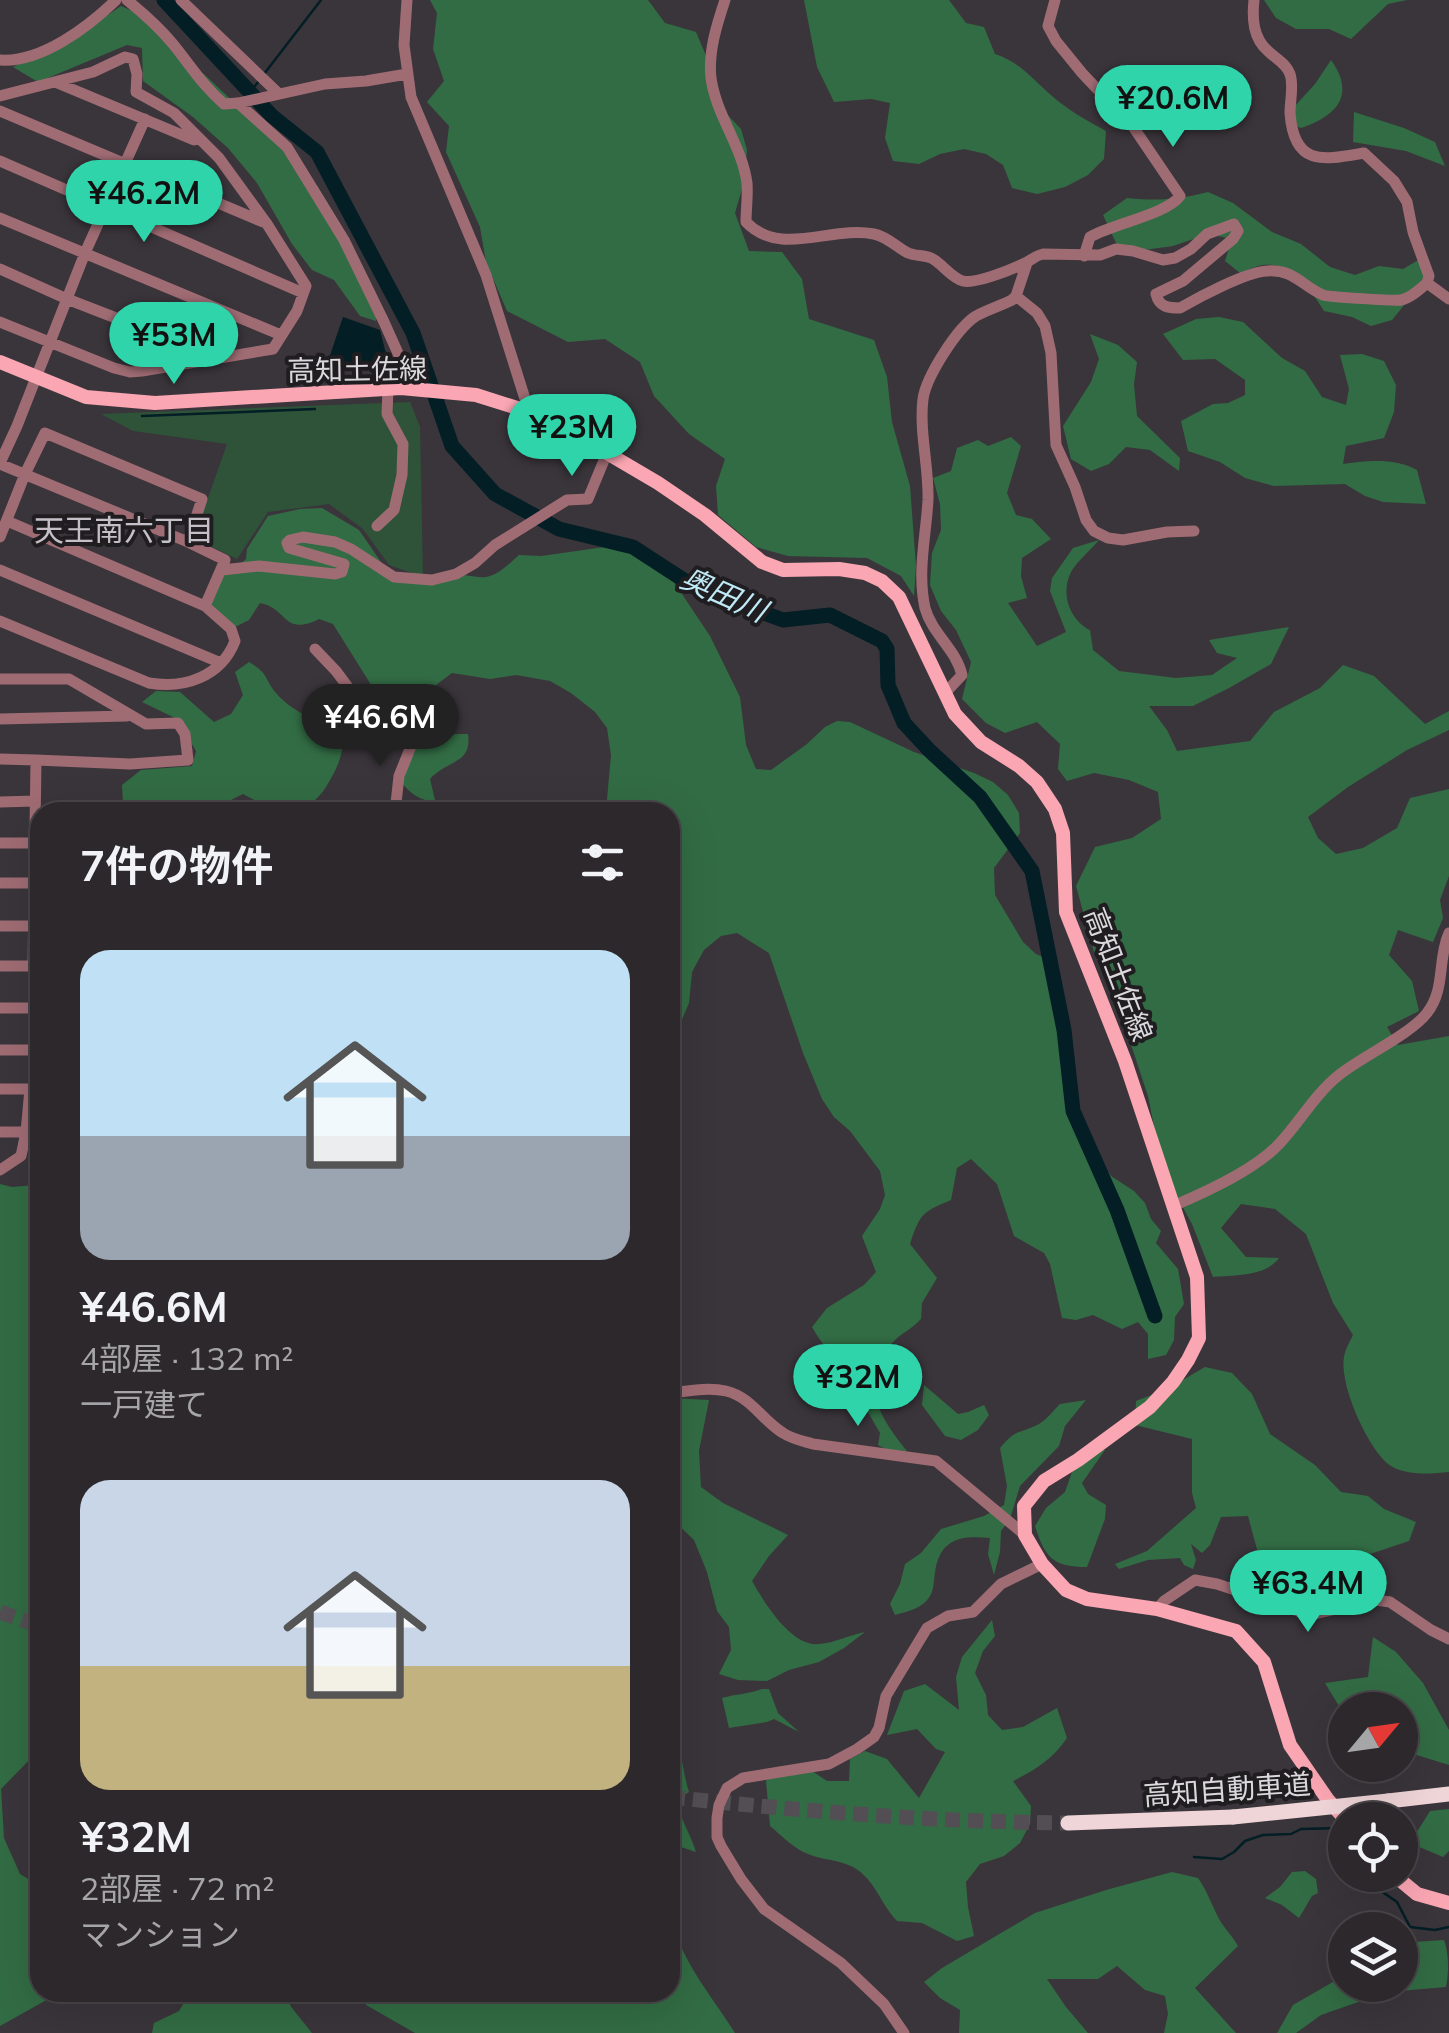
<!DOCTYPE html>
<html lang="ja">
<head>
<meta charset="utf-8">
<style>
	:root { --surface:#2c282c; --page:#343034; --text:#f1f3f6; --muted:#a6a6a9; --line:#484448; --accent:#2fd4aa }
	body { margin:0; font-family:Mulish,"Noto Sans JP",sans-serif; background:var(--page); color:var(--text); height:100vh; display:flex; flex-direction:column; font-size:38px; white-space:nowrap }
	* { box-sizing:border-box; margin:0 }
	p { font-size:32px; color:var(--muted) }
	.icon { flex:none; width:55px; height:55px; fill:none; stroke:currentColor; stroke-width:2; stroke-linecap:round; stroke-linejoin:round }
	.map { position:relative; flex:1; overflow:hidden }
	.drawer { position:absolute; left:30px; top:802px; width:650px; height:1200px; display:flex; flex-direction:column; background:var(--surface); border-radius:30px; box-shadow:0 10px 40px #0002,0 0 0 2px var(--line) }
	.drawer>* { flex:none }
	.needle { width:65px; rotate:61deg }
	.fabs { position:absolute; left:1328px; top:1692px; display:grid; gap:20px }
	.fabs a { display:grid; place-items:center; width:90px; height:90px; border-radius:50%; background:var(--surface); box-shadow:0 10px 40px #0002,0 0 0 2px var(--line); font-size:50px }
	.price { position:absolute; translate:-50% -85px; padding:0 22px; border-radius:35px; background:var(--accent); color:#111; font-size:32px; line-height:65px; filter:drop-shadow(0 2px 5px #0008) }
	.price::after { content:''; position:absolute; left:50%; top:60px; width:30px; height:22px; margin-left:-15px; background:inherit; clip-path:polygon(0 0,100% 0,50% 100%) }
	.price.on { background:#222; color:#fff }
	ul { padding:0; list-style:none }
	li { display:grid; align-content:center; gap:20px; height:530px; padding:0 50px }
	li span { display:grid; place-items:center; height:310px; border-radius:30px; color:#555 }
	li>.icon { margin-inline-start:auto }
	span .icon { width:180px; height:180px; fill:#fffc; stroke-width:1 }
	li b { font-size:42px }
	h2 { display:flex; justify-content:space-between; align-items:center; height:120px; padding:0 50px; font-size:42px }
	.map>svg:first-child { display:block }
	.green { fill:#2e5339 }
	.forest { fill:#326c44 }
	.water { fill:#031e25 }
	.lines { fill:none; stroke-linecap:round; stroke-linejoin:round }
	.stream { stroke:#031e25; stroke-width:2.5 }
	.river { stroke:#031e25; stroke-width:15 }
	.highway-tunnel { stroke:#524e53; stroke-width:15; stroke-dasharray:15 8; stroke-linecap:butt }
	.minor { stroke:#a06c74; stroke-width:11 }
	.major { stroke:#faa6b3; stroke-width:14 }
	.highway { stroke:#efd5d8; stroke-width:15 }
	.highway-bridge { stroke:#efd5d8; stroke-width:15 }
	.labels { text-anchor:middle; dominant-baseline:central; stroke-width:8; stroke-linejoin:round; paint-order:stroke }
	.street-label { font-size:28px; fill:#dcd9dd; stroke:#1f1d20 }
	.neighbourhood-label { font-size:30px; fill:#c5bfc7; stroke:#1f1d20 }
	.water-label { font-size:30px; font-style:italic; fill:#bee9f5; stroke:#1f1d20 }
</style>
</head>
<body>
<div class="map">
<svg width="1449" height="2033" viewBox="0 0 1449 2033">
	<rect width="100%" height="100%" fill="#3a353b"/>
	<path class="green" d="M410,402L420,427L423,577L389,565L363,529L329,504L268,512L237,559L194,538L227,444L133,431L101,414Z"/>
	<path class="forest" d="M430,0H648L665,23L696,32L707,58L721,108L741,129L747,150L744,182L735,213L749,251L782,252L802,279L809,319L874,340L887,377L892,422L910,486L916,566L914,596L901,576L867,558L788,556L756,547L718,515L716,486L725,459L689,434L654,396L640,362L605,339L568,342L507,311L486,262L480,227L446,152L449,126L427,102L444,81L433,49L437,13Z
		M804,0H949L966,23L984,27L995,54C1023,63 1036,84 1058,101C1073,113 1090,122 1106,131L1104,159L1088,175L1065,187L1037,194L1012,188L1003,165L986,154L964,149L940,154L919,164L893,161L885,138L890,103L871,99L834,102L817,67Z
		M1264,0H1407L1388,4L1351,39L1329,29H1296L1276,18Z
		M121,6L146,17L187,61L205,75L298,163L318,187L343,229L376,295V321L360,316L334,280L312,270L292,244L257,183L228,148L193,117L143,81L142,48L127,45L38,82L13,67L90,27Z
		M1331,60C1356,95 1337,116 1301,128L1291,124L1295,106L1315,84Z
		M1354,112L1404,128L1435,142L1445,166L1406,151L1353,142Z
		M1208,192L1233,203L1272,232L1301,244L1330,267L1355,275L1379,266L1403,269L1420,259L1427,277L1392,320L1371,326L1352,317L1324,311C1310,289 1293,262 1263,265C1256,266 1247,270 1240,273L1225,261L1232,239L1208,234L1173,246L1144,250L1117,245L1103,215L1127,198C1158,201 1177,200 1208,192Z
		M1219,317L1243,322L1282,358L1305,371L1322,397L1346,405L1349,389L1340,355L1362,354L1384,361L1396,385L1394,412L1384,438L1346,446L1343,464C1365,460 1397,458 1417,470L1426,504L1383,502L1365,496L1345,484L1274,486L1245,478L1220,462L1188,451L1181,421L1213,404L1228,403L1245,395V380L1215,359L1183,360L1163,334L1196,319Z
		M1090,334L1118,345L1137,362L1134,384L1137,416L1180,458L1179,471L1150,450L1126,447L1109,464L1091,471L1071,459L1063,426L1091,382L1099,359Z
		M1011,437L1021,446L1007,493L1016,515L1032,519L1051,539L1022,558L1021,576L1027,598L1008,603L1037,646L1066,632L1050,591L1052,578L1073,548L1099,540C1091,550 1077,561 1071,572C1060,594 1070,620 1090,630L1093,650L1119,671L1176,678L1212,675L1237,658L1217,653L1209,640L1289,627L1271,664L1229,688L1193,706H1149L1167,730L1177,751L1250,741L1274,712L1320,688L1343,665L1374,676L1425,724L1449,711V730L1407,750L1348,787L1308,817L1318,838L1336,854L1363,848L1397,828L1410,798L1449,789V876L1440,900L1443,918L1433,942L1398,930L1389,955L1412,981L1419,1011L1387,1027L1398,1045L1449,1036V1472C1430,1474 1404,1476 1388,1464C1367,1447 1339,1384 1344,1357C1345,1350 1350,1341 1353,1335L1333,1303L1306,1234L1275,1209L1241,1204L1221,1228L1246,1257L1279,1258C1265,1277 1234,1275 1213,1277L1192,1224L1163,1171L1148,1096L1116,999L1094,952L1076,886L1095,847L1132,838L1161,819L1158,792L1129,780L1094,773L1067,781L1058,769L1060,744L1037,722L1005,733L986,723L962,699L971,662L956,630L941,611L930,585L932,553L941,530L940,504L933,478L951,471L957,448L978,440L988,446Z
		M322,508L359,530L383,565L400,580C413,578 427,575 440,574C483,572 481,591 519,555L541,556L619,545L658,563L672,579L710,636L740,697L746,745L756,769L771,770L807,744L825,727L837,721L850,722L914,752L974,773L993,782L1008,795L1019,813L1020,833L994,868L995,895L1023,942L1036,954L1055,962L1065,1042L1067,1094L1080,1130L1111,1176L1134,1191L1145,1203L1151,1219L1161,1231L1156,1243L1178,1269L1184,1304L1175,1317L1174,1340L1166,1355L1148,1359V1334L1138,1322L1122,1329L1093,1315L1076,1320L1062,1318L1050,1264L1044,1253L1014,1236L997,1184L971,1159L957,1168L951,1200C922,1212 920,1214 910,1244L937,1278L922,1303L921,1319C914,1327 904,1332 896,1339C855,1378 878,1415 907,1451L887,1450L878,1445L880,1433L862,1402L863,1375C838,1363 826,1351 812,1327L827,1308L864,1285L876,1272L862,1236L880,1209L885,1195L880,1171L850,1131L834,1117L822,1099L803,1053L769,953L737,933L721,936L704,950L692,972L689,1003L680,1024L670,1023V812H611L607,799L611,755L607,728L595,712L571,693L550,681L516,675L490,679L452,673L408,706L386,699L373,688L333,624L319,619C283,637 288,608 260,603L249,620L233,628L211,604L224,573L232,571L246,559L247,549L268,516L300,509Z
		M249,662C270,675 263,677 276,693C294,715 327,722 343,743C341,761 335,772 326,787C304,821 274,811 243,794L219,806L214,812H130L123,803L122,785L141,770L192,766L196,751L177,719L142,702L156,691L180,692L214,722L231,714L243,695L235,672Z
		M425,734L442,740L455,734H468C472,765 448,759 430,779L435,800C419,803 408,790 398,779L414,742Z
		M40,1122V1749L1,1789L4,1838L20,1874L40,1886V1992L59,1993L0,2026V1184L12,1187L35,1185L34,1158Z
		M1205,1367L1232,1373L1252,1394L1270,1434L1315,1465L1341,1492L1368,1496L1384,1509L1416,1522L1409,1541L1367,1555L1373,1577L1363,1585L1336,1587L1302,1575L1285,1563L1258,1553L1248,1516L1221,1517L1210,1545L1202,1553L1191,1544L1196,1560L1193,1569L1184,1565L1180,1558L1148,1560L1119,1569L1115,1564L1147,1551L1196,1508L1192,1493V1439L1135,1425L1136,1401L1169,1388Z
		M924,1385L958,1414L968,1412L984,1405L989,1415L978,1430L961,1440L945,1436L922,1405Z
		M670,1398L709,1400L699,1451L701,1487L723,1503L788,1535L769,1556L752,1581C764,1602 791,1647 819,1644C834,1643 850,1635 865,1632L844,1648L819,1662L789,1670L767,1681L738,1680L719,1674L731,1650L729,1627L717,1611L707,1572L694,1540L670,1517Z
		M1086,1400L1065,1426L1059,1446L1020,1486L1010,1519L1001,1531L1000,1552L994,1575L988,1554L990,1538C960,1535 940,1539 935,1572C934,1579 934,1590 930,1596C922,1609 908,1611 895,1615L890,1604L900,1584L905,1564L921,1553L941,1529L984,1516L1004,1505L1007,1486L1000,1448C1016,1429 1015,1435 1035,1426C1045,1422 1052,1412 1060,1404Z
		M1092,1450H1105L1082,1483L1088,1494L1106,1505L1105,1519L1087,1567C1052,1567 1045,1557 1035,1526L1046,1508L1065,1492L1072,1472Z
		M992,1620L995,1636L983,1651L975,1673L986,1695L988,1715L1002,1730L1023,1727L1057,1708L1067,1738C1053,1759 1035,1770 1013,1781L1031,1806L1030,1824L1020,1843L1004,1856L980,1864L966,1882L968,1907L974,1936L957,1941L922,1923L897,1921C880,1903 875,1879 853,1867C837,1859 822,1860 808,1854C794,1849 781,1835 770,1826L766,1781L776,1767L803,1765L827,1781H849L850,1759L865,1751L887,1759L919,1798L945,1752L936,1749L917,1729L887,1735L904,1691L925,1684L959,1710L956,1677L962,1657Z
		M1373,1637L1396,1652L1423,1683L1449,1730V1765L1410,1753L1400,1759V1710H1345V1716L1325,1683L1368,1677Z
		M762,1689H769L778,1713L799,1732L774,1719L767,1722L729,1728L722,1698C736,1694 748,1694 762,1689Z
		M670,1728C682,1743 682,1771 689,1792L676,1800C680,1818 690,1833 696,1852L678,1846L670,1835Z
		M1449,1809V1851L1443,1857L1410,1843L1430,1811Z
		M1305,1871L1316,1879L1318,1893L1312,1896L1299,1918L1282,1905L1265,1898L1280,1887L1292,1872Z
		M1172,1872L1198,1878C1207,1891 1211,1903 1218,1917C1223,1927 1232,1935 1238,1946L1195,1988L1236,2033H1164L1168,2014L1165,1996L1145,1990L1117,1966L1098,1979H1047L1066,2007L1088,2033H959L960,2010L940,1998L924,1982L942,1968L1035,1913L1106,1890Z
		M670,1912C677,1956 712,1996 735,2033H415L366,2005L364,1993L670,1992Z
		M1444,1940C1449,1954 1449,1971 1446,1987L1387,1992L1321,2015L1296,2033H1277L1293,2005L1345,1975V1985H1400V1943Z
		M190,1993H283L292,2008L312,2033H152L154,2023L179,2011Z"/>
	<path class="water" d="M343,317L380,330L386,354L379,367L328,361Z"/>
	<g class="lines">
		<path class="stream" d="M264,74L321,0
			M250,92L259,81
			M142,416L315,409
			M1194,1857L1222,1859L1234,1852L1245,1841L1263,1835L1291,1834L1301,1829L1341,1828L1345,1831
			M1358,1875L1397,1902L1410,1927L1435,1930L1449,1927"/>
		<path class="river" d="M164,0L272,116L317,152L413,333L452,446L495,494L559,529L633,547L696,588L783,620L830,615L882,641L887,649L888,685L904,723L930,751L980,797L1032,871L1064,1030L1073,1111L1117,1210L1155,1316"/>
		<path class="highway-tunnel" d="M0,1612L40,1626
			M670,1797C802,1811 935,1822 1068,1823"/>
		<path class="minor" d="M127,0C143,13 159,27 173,44C190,65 203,86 224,104L238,103L325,84L366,81L407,74
			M181,0L279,94
			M407,0L404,45L411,97L486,275L526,402L533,413
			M725,0C717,24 708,52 711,78C716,115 742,146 747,183C748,195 746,210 746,222C780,258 832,225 874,234C888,237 896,247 908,253C915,256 924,255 931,258C942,263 951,278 963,281C976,284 1010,270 1023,264C1031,261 1034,256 1043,254L1100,255L1116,249L1133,251L1163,260L1175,258L1191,249L1207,234L1234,224L1238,231L1233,239L1183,281L1156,294C1159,307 1168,308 1180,308C1199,297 1246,272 1267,271C1294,269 1302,286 1323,295C1328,297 1396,301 1401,300C1411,298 1420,289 1427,283
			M1055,0L1048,26L1056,41L1082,73L1099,91L1117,103L1180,196C1167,214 1113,224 1090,237L1084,256
			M1254,0C1252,19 1253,38 1268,51C1276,59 1286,63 1290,74C1294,86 1290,100 1290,113C1294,167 1323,160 1364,153L1394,181L1407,202L1413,232L1429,276L1427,283L1449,299
			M0,60C41,63 88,27 116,0
			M55,82L194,140
			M0,96L93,72L125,57L133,59L137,74L136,92L174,113L219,158L267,224L306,286L297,311L273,349L142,371L130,372L114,368L0,322
			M238,103L287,147L344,240L384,322L414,389
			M0,111L263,222
			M0,161L303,293
			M0,218L281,335
			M0,269L67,299L214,356
			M1016,296L1037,313L1045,326L1051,353L1056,445L1075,487L1086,520L1094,531L1108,538L1123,540L1167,532L1194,531
			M0,463L17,426L85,253L145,119
			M0,464L188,542
			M377,526L394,510L402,475L403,444L387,414L388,389
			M0,537L25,474L45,433L202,499L188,542L225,560L205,606
			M0,570L221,663
			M222,570L259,566L335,574L342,572L344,564L289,548L287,543L290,540L303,537L335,542L351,549L394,577L432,580L456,574L475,563L495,545L567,500L588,499L607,453
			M0,621L149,683C184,689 221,677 235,641L231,629L205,606L7,521
			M315,649L336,671L376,725L384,731L414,739L399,776L395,812
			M0,679H69L146,724L178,723L185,734L188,760L130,764L36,760L33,966L40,972
			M946,692L962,675C956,649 932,634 925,608C917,572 926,536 928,500C929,467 919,432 923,399C926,377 957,328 976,316C987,310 1000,306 1012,300L1016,296L1027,263
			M0,719L127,716
			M0,759L36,760
			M0,802L35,801
			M0,843H34
			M0,883H33
			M0,926H33
			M0,966H33
			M0,1008H40
			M0,1050H40
			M0,1089H30
			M0,1132H26
			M0,1170L21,1156L26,1132L30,1089L40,1082
			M1173,1206C1204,1193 1256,1169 1279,1144C1300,1122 1315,1094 1339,1075C1363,1056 1411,1034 1427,1013C1446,989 1437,959 1449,933
			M670,1393C688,1391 708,1387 726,1391C751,1397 762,1420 783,1433C792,1439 803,1441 813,1444L936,1461L1025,1535
			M1157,1609L1164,1601L1195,1580L1217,1584L1310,1615L1376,1600L1390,1602L1431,1630L1449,1639
			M904,2033L884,2004L841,1963L764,1909L741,1879L721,1846L717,1837V1818L719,1805L727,1788L743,1778L829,1764L857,1749L874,1737L879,1728L886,1696L927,1628L948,1616L973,1612L1001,1584L1042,1564"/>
		<path class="major" d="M0,362L86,397L155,403L401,388L476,395L533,413L562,432L607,453L658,483L705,515L762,562L783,570L839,569L865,573L882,581L899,597L955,714L981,742L1019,766L1037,782L1055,809L1063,833L1066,912L1125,1061L1197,1277L1199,1338L1188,1360L1173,1382L1150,1407L1078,1460L1044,1481L1024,1506L1025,1535L1042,1564L1066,1590L1087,1599L1157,1609L1236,1631L1264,1662L1290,1745L1328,1800L1346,1820
			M1394,1875L1417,1894L1449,1903"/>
		<path class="highway" d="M1388,1801L1449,1794
			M1068,1823L1233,1817"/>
		<path class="highway-bridge" d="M1233,1817L1388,1801"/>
	</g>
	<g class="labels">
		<g class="street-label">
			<text transform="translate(357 369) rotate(-1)">高知土佐線</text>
			<text transform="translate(1119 974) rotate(69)">高知土佐線</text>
			<text transform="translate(1227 1789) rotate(-4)">高知自動車道</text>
		</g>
		<g class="neighbourhood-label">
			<text x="124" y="530">天王南六丁目</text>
		</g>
		<g class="water-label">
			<text transform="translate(724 594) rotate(24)">奥田川</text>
		</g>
	</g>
</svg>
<div class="fabs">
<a><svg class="needle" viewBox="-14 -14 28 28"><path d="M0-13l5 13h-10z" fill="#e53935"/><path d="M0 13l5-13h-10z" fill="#a6a6a9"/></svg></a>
<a><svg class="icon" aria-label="locate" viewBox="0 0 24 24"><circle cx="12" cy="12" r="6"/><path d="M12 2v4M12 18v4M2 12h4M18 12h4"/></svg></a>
<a><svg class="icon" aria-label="layers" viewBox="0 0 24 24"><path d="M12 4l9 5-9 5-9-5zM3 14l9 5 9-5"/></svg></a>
</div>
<b class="price" style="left:1173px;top:150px">¥20.6M</b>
<b class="price" style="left:144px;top:245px">¥46.2M</b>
<b class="price" style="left:174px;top:387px">¥53M</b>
<b class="price" style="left:572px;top:479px">¥23M</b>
<b class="price on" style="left:380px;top:769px">¥46.6M</b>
<b class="price" style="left:858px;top:1429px">¥32M</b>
<b class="price" style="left:1308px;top:1635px">¥63.4M</b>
<section class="drawer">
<h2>7件の物件<svg class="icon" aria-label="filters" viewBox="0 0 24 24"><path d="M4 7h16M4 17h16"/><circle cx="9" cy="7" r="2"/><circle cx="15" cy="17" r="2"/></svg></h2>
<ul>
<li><span style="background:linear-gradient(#bfe0f5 60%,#9aa5b1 0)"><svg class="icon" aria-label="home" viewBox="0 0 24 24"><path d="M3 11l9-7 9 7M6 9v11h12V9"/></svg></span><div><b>¥46.6M</b><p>4部屋 · 132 m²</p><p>一戸建て</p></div></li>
<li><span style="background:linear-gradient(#c9d6e8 60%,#c2b280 0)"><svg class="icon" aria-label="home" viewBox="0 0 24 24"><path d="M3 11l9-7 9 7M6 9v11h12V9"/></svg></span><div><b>¥32M</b><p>2部屋 · 72 m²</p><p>マンション</p></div></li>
</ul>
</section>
</div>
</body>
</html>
